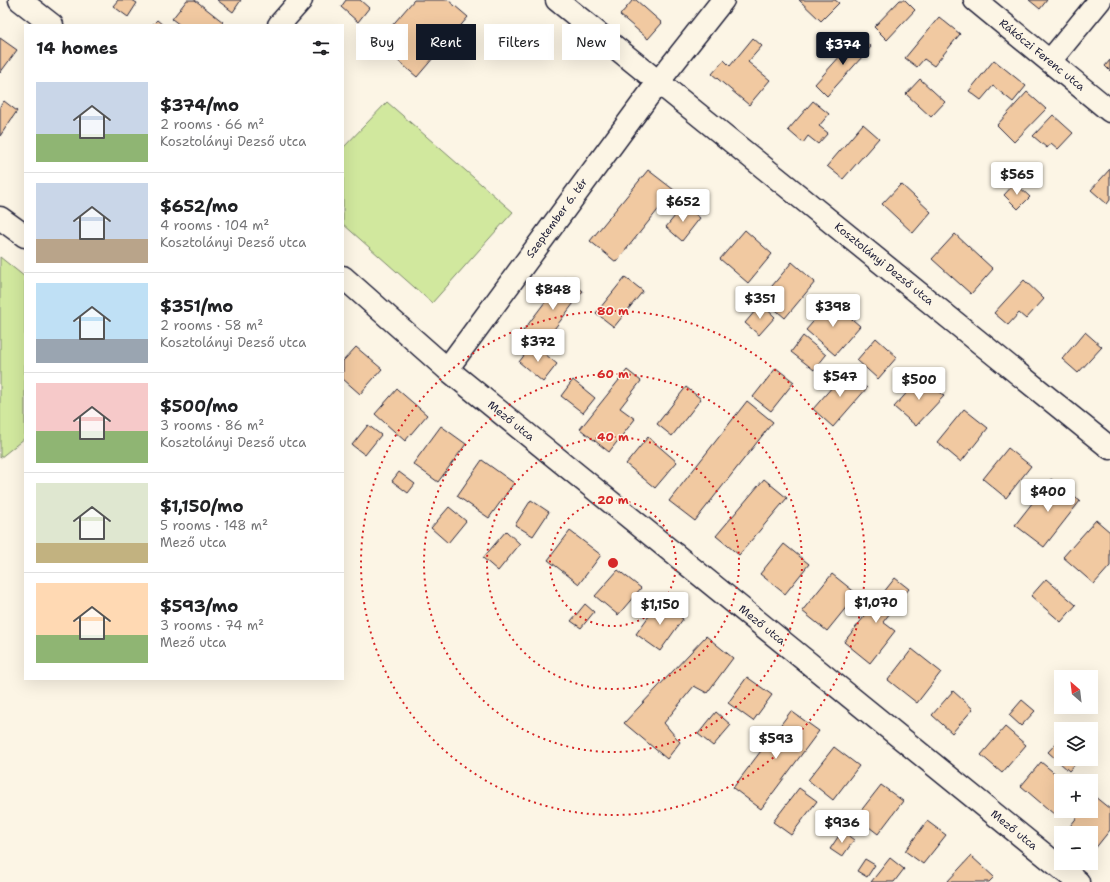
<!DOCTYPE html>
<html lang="en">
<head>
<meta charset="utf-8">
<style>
	:root { --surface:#fff; --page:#f2f2f2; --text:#202124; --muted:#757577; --line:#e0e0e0; --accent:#111827 }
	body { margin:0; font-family:"Shantell Sans",sans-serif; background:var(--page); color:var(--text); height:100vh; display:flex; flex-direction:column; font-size:15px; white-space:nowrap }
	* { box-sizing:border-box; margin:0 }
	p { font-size:13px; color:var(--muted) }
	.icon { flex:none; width:22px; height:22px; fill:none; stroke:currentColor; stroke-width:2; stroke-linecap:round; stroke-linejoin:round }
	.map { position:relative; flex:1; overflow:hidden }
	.details { position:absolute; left:24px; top:24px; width:320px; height:656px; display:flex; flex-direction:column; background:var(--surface); border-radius:0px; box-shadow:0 4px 16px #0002 }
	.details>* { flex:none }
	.top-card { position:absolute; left:356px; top:24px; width:380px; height:36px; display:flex; gap:8px }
	.needle { width:26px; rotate:332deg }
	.tools { position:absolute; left:1054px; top:670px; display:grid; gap:8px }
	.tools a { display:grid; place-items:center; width:44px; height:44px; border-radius:0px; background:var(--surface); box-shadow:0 4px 16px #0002; font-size:20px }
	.price { position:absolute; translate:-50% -34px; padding:0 9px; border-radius:4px; background:#fff; color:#222; font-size:13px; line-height:26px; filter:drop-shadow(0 1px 2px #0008) }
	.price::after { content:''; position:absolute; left:50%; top:24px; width:12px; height:9px; margin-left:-6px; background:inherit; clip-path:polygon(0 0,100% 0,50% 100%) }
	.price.active { background:var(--accent); color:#fff }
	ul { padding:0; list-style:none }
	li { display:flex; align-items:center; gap:12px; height:100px; padding:0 12px }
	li+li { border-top:1px solid var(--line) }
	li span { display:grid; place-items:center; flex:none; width:112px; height:80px; border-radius:0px; color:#555 }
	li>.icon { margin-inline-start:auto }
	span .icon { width:48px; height:48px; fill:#fffc; stroke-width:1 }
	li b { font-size:17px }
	h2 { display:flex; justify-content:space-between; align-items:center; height:48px; padding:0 12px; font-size:17px }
	.tag { padding:0 14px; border-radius:0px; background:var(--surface); box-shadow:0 4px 16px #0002; font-size:14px; line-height:36px }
	.tag.active { background:var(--accent); color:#fff }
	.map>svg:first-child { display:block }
	.green { fill:#d1e89e; stroke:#7a856c }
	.building { fill:#f1c9a1; stroke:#22223b }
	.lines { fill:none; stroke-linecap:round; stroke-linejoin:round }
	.minor-casing { stroke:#22223b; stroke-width:25 }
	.minor { stroke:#fcf5e5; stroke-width:22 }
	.ring { fill:none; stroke:#d62828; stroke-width:2; stroke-dasharray:2 4 }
	.labels { text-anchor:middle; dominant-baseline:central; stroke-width:3; stroke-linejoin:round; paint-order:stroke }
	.street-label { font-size:11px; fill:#22223b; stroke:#fcf5e5 }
	.centre { fill:#d62828; stroke:#fcf5e5; stroke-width:2 }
	.ring-label { font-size:12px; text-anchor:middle; font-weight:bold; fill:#d62828; stroke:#fcf5e5; stroke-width:3; stroke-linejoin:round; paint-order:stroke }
</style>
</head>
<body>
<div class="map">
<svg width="1110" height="882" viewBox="0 0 1110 882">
	<rect width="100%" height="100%" fill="#fcf5e5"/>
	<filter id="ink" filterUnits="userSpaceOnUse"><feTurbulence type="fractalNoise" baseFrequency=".025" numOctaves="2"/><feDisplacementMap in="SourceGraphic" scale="8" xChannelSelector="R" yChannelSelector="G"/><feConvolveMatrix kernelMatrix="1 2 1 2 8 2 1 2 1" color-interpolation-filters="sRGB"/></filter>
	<g filter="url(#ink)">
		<path class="green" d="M387,102L513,212L432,303L343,224V148Z
			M0,257L25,277V438L0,458Z"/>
		<path class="building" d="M118,0H132L137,3L128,17L113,6Z
			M187,0H195L223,22L220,25H180L172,19Z
			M217,0H241L233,12Z
			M346,0H360L369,8L358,22L341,7Z
			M414,0H448L468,17L417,77L377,43Z
			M633,0H636L662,23L648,39L620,15Z
			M799,0H835L839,3L821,21Z
			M900,0H905L915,10L887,40L874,27Z
			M1029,0H1047L1040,9Z
			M939,17L960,34L934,66L924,59L917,67L905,58Z
			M157,20L163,25H152Z
			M859,35L871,47L827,96L815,84Z
			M0,38L17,50L0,73Z
			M753,38L762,46L748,62L770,80L749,105L712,74L724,60L730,66Z
			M994,60L1026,86L1013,102L993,86L981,100L969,91Z
			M1110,60V71L1105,66Z
			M920,79L945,102L931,117L906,94Z
			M1027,92L1046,109L1014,142L997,125Z
			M4,101L17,111L0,136V106Z
			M813,101L829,114L819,126L828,133L818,144L808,136L803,143L788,130Z
			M1053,115L1073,133L1058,149L1051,143L1047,148L1033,136Z
			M863,124L879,138L843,179L827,166Z
			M1110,169V200L1107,204L1091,190Z
			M648,170L674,190L616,262L590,241Z
			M1015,183L1030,197L1018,209L1004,195Z
			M901,184L931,212L913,233L882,204Z
			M684,205L700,218L682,241L666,227Z
			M745,230L772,254L748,283L720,259Z
			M955,234L993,269L971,294L932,259Z
			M792,262L815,282L785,318L762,298Z
			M564,277L583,291L542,345L523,331Z
			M625,277L643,291L614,327L596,313Z
			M1024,280L1044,299L1026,319L1019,313L1008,325L994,313Z
			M831,301L860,326L835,355L806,330Z
			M761,304L775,317L759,335L745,323Z
			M1085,332L1102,347L1078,373L1062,359Z
			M803,336L826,355L814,370L791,352Z
			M876,338L897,357L878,379L857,360Z
			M533,344L557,364L543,382L519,362Z
			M356,347L382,369L360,394L343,379V361Z
			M776,368L794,382L771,411L753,397Z
			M627,370L641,381L620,408L635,419L609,452L580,429Z
			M847,370L867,388L833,427L813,409Z
			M922,376L944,396L916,426L894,407Z
			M573,380L595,398L583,413L561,396Z
			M686,387L701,399L672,436L657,424Z
			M397,389L427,415L405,441L375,414Z
			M747,401L773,422L695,521L669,501Z
			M964,409L988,428L961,462L937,442Z
			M368,425L381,435L365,455L352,445Z
			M441,426L466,444L438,482L413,464Z
			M648,437L677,462L655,488L626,464Z
			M1008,448L1031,466L1006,498L983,479Z
			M482,460L514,483L489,518L457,496Z
			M399,472L415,484L408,493L392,481Z
			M764,479L787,498L739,555L716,536Z
			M1051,479L1080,501L1044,547L1015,525Z
			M531,500L549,512L533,536L515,525Z
			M449,507L466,521L448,543L431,528Z
			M1096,520L1110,532V566L1094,584L1063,557Z
			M506,531L520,544L498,571L483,558Z
			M570,531L601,555L579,584L548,560Z
			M784,544L809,564L785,594L760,574Z
			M618,570L641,588L618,615L595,596Z
			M832,574L857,594L827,631L802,611Z
			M895,578L909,589L883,622L895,631L870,663L844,642Z
			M1046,579L1076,605L1061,622L1031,596Z
			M659,602L683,619L660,651L636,634Z
			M585,604L594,612L581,628L571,621Z
			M706,636L733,658L707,693L694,686L664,723L680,742L667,759L624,723Z
			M912,649L941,672L917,703L888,680Z
			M747,677L772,695L753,721L728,703Z
			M953,691L973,709L952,733L932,715Z
			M1022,700L1035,711L1021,726L1009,715Z
			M791,711L819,731L761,809L733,788Z
			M716,712L731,725L713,746L698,734Z
			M1005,727L1026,745L1002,773L981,755Z
			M1061,738V759H1080L1069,771L1048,752Z
			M834,747L859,766L833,800L808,780Z
			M1041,762L1064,781H1061V808L1055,815L1021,786Z
			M881,785L903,801L878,834L856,817Z
			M799,788L817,801L791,835L773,822Z
			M1094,796L1110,809V830L1094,850L1091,848V833H1071L1067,830L1082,811H1091V800Z
			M927,821L946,835L923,864L905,851Z
			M842,831L854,840L842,857L830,849Z
			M971,856L994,877L989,882H947Z
			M890,858L904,869L894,882H871Z
			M865,859L875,865L867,877L857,871Z"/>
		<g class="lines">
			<defs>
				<path id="minor" d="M20,0L52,25
					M557,0L1110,448
					M975,0L1110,111
					M279,25L301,0
					M1050,61L1100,0
					M0,218L25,236
					M343,277L447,369L659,81L723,0
					M447,369L1078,882"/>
			</defs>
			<use href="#minor" class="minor-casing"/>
			<use href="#minor" class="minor"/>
		</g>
	</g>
	<g class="ring">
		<circle cx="613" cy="563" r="63"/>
		<circle cx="613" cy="563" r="126"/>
		<circle cx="613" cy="563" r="189"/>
		<circle cx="613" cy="563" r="252"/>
	</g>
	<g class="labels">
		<g class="street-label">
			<text transform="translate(1042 55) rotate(39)">Rákóczi Ferenc utca</text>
			<text transform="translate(557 218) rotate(-54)">Szeptember 6. tér</text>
			<text transform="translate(884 264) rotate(39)">Kosztolányi Dezső utca</text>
			<text transform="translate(511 421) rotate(39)">Mező utca</text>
			<text transform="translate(762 625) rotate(39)">Mező utca</text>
			<text transform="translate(1014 830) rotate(39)">Mező utca</text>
		</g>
	</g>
	<circle cx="613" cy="563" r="6" class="centre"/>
	<g class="ring-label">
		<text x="613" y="315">80 m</text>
		<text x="613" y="378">60 m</text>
		<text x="613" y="441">40 m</text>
		<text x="613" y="504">20 m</text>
	</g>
</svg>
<div class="tools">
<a><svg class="needle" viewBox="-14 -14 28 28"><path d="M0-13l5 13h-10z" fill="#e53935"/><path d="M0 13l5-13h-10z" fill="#757577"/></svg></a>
<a><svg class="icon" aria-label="layers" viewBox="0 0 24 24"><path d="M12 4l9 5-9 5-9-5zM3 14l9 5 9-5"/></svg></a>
<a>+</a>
<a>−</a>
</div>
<b class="price active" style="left:843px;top:66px">$374</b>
<b class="price" style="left:1017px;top:196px">$565</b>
<b class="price" style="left:683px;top:223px">$652</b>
<b class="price" style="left:553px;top:311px">$848</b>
<b class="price" style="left:760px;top:320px">$351</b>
<b class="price" style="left:833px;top:328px">$398</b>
<b class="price" style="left:538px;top:363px">$372</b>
<b class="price" style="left:840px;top:398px">$547</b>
<b class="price" style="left:919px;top:401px">$500</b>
<b class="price" style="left:1048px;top:513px">$400</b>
<b class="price" style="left:876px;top:624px">$1,070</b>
<b class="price" style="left:660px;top:626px">$1,150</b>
<b class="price" style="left:776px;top:760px">$593</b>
<b class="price" style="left:842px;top:844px">$936</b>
<div class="top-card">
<a class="tag">Buy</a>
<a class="tag active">Rent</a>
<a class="tag">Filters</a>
<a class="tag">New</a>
</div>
<section class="details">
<h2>14 homes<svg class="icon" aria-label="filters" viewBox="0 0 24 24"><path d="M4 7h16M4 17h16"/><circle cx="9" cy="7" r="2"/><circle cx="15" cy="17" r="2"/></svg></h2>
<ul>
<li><span style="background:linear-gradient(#c9d6e8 65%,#8fb573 0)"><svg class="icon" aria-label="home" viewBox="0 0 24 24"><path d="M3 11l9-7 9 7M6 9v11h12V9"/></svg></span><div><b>$374/mo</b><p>2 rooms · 66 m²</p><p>Kosztolányi Dezső utca</p></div></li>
<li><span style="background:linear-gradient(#c9d6e8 70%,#b9a48a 0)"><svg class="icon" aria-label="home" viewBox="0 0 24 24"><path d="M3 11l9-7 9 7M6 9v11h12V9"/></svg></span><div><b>$652/mo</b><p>4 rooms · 104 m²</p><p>Kosztolányi Dezső utca</p></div></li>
<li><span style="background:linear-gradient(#bfe0f5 70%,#9aa5b1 0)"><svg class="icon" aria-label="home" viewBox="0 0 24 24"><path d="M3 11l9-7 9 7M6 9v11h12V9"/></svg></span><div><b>$351/mo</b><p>2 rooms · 58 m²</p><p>Kosztolányi Dezső utca</p></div></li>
<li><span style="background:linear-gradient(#f6c9c9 60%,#8fb573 0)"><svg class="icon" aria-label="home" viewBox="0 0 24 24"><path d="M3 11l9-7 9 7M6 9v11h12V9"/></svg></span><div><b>$500/mo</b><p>3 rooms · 86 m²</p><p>Kosztolányi Dezső utca</p></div></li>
<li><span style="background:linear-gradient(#dfe7d0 75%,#c2b280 0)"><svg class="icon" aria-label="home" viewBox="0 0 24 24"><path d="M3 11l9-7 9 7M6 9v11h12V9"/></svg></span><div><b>$1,150/mo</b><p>5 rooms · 148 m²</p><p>Mező utca</p></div></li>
<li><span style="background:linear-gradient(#ffd9b3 65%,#8fb573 0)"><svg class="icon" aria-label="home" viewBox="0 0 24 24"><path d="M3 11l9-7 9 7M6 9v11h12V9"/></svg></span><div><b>$593/mo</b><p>3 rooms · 74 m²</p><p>Mező utca</p></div></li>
</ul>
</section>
</div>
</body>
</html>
